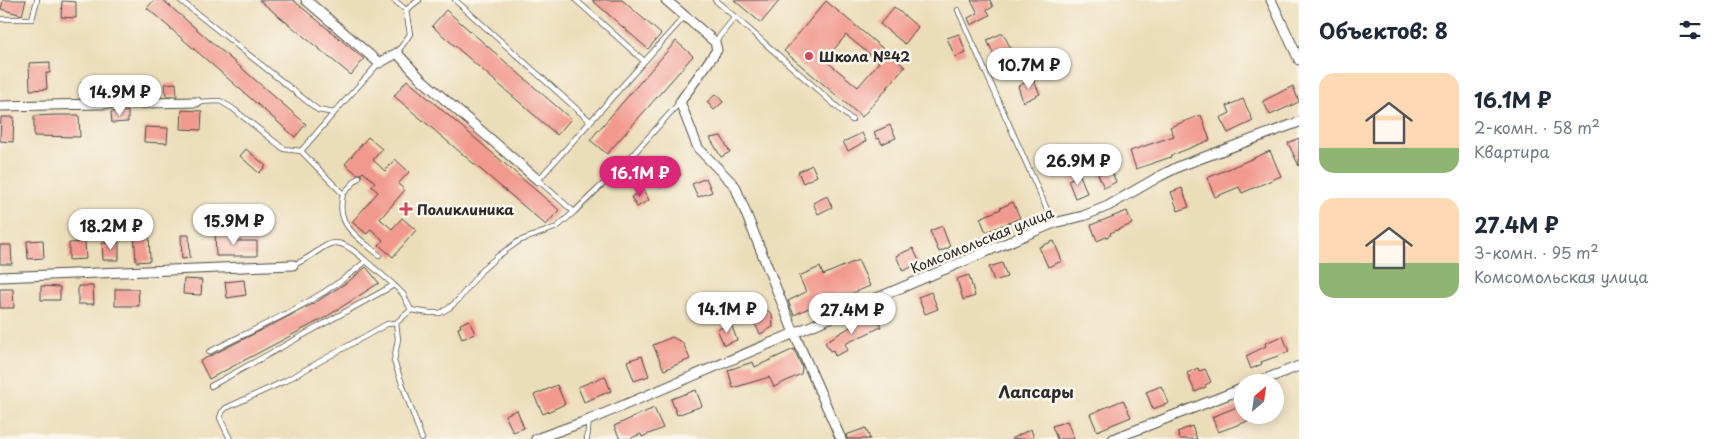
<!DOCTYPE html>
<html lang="ru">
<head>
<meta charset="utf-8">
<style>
	:root { --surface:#fff; --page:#f2f2f3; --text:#1f2937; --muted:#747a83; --accent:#db2777 }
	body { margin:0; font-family:"Playpen Sans",sans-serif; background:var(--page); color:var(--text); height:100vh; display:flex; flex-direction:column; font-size:19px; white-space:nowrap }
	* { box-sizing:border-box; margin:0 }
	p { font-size:16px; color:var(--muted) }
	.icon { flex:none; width:28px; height:28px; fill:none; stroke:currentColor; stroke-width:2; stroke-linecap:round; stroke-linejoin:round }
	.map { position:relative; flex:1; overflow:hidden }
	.side { display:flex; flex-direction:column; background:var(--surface); width:425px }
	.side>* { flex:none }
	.needle { width:32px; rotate:29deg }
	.buttons { position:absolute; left:1234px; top:374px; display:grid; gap:10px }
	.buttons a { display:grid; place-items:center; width:50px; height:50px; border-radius:50%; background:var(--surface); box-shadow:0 2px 12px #0003; font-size:25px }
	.price { position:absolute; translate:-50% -42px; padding:0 11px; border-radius:18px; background:#fff; color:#222; font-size:16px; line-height:32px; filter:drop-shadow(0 1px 2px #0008) }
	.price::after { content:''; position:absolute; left:50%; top:30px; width:15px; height:11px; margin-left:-8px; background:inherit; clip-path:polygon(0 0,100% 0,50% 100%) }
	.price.selected { background:var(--accent); color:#fff }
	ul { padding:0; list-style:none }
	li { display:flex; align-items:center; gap:15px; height:125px; padding:0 20px }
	li span { display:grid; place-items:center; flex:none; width:140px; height:100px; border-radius:15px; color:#555 }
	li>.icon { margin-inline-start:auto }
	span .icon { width:60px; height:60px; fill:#fffc; stroke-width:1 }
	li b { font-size:21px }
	h2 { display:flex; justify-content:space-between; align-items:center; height:60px; padding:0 20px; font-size:21px }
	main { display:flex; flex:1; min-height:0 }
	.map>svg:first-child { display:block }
	.building { fill:#f2998f; fill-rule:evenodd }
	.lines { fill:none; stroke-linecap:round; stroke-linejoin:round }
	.service-casing { stroke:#484640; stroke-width:6 }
	.minor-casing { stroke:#484640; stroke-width:11 }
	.service { stroke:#fff; stroke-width:4.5 }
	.minor { stroke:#fff; stroke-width:9 }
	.poi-dot { fill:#d1495b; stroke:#fbf7ec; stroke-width:2 }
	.labels { text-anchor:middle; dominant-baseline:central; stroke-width:5; stroke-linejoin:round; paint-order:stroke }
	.poi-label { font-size:14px; font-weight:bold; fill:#2b2b2b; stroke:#fbf7ec; text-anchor:start }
	.street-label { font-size:14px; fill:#2b2b2b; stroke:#fbf7ec }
	.quarter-label { font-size:16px; font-weight:bold; fill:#2b2b2b; stroke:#fbf7ec }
</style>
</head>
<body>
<main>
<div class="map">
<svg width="1299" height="439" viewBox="0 0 1299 439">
	<rect width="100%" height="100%" fill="#fbf7ec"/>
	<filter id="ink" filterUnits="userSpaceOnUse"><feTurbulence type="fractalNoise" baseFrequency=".02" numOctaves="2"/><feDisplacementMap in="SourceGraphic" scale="10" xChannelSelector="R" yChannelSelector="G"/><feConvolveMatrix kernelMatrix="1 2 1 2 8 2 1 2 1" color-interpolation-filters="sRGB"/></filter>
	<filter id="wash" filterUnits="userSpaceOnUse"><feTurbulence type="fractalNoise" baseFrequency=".0096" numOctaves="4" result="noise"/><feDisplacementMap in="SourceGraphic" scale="20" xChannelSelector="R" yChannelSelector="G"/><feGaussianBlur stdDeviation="1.12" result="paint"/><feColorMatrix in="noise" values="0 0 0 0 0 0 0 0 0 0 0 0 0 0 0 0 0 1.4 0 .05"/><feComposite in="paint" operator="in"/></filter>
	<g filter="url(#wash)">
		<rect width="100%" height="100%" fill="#ecddba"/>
		<g id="blocks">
			<path class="building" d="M3,0H26L22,15L1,9Z
				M154,0H163L306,124L295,137L147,8Z
				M259,0H293L364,59L351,75Z
				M592,0H622L661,34L648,49Z
				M734,0H780L761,23Z
				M971,0H990L993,7L987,10L990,15L971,25L968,18L978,13Z
				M62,1L76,2V18L61,17Z
				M826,1L905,67L862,117L784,51ZM846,35L879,62L858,87L825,60Z
				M894,7L918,27L905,44L880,24Z
				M446,10L571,119L557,135L432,26Z
				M1003,33L1020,67L1003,75L987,40Z
				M959,34L966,53L955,57L947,38Z
				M676,41L693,56L607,154L590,140Z
				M50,62V73H46L47,89L30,90L29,63Z
				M1033,79L1040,94L1023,102L1018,86Z
				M407,80L559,210L546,225L394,96Z
				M81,82H97V93L81,94Z
				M176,83L177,96H166L165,84Z
				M1293,86L1299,102L1270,115L1263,101Z
				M716,94L723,102L714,110L707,102Z
				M1243,99L1253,121L1228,133L1220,118L1230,113L1227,106Z
				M182,110L202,111L201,130L181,129Z
				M128,111V122L112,123L111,112Z
				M55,115H79L80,137L34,136V116Z
				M1201,115L1210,140L1170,156L1171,157L1136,169L1130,151L1174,136L1170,127Z
				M1,117H14L13,142L0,141Z
				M890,125L896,138L882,144L879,138L877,139L874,132Z
				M145,127L168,128L167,143L144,142Z
				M862,133L866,141L848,151L843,142Z
				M721,136L730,152L721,157L710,138Z
				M368,137L382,149L373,160L385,171L395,159L409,172L398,184L405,190L380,219L392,229L402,218L416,230L393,257L379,245L383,240L371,229L367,234L352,222L378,192L371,186L375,182L363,172L361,174H357L345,164Z
				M1299,138V166L1288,143Z
				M246,149L266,166L259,173L240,156Z
				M1270,151L1281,176L1242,193L1239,187L1215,197L1207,178Z
				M675,165L681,175L660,188L653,178Z
				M812,165L817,176L803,183L798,172Z
				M1111,169L1116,182L1104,188L1098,174Z
				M1080,175L1087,193L1075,198L1068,180Z
				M706,178L712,192L698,197L692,184Z
				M1182,188L1189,207L1178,211L1171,192Z
				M643,190L649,200L637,207L631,197Z
				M827,196L832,207L818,214L813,203Z
				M1013,202L1020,218L986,232L980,218L1001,209L1000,208Z
				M1127,211L1132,224L1110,233L1111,235L1097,241L1091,225Z
				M942,226L950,247L939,252L930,231Z
				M149,232L150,261L136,262L134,233Z
				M233,232V241H257V256H216L215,233Z
				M181,235H189L190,258L182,259Z
				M43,240L44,258L28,259L27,241Z
				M1054,241L1062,261L1048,267L1039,247Z
				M85,242L86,259L69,260V243Z
				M119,242V260H103L102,243Z
				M0,245H11L12,264H0Z
				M913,248L920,263L903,271L896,256Z
				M858,260L870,286L841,298L839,294L794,315L788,301L806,292L799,276L820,267L823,275Z
				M1002,263L1007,277L994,281L989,267Z
				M366,267L379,283L326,317L209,379L200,361L313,304L349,281Z
				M969,275L975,296L963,300L957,279Z
				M184,279L202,280L201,295L183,294Z
				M244,280L246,295L227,298L225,282Z
				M41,286L60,287V300H41Z
				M78,286H93L94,304H78Z
				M0,289H13L14,308H0Z
				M115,289H138L139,306H115Z
				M931,292L938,309L925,314L918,297Z
				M763,307L772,314L773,327L760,334L750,314Z
				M877,316L881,327L845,344L848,350L835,356L833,350L830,351L825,342L857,323Z
				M469,320L475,334L462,339L458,328L461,327L460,324Z
				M731,324L737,340L724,345L717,329Z
				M1283,336L1289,352L1261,362L1262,364L1251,369L1246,356L1266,346L1265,343Z
				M672,337L683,343L690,359L664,370L653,345Z
				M794,349L802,367L801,374L774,387L769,377L733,388L728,370L753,362L755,367Z
				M642,356L649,376L634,381L627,361Z
				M1198,368L1199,371L1205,369L1211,382L1205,385L1206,387L1195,392L1187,373Z
				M605,376L611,391L584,402L578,387Z
				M557,385L565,404L543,414L534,395Z
				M1161,386L1169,403L1153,409L1146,392Z
				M696,390L702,406L677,415L671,399Z
				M1123,400L1131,417L1097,431L1090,414Z
				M1242,405V415H1265L1218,432L1212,417Z
				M654,408L663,428L642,437L641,434L629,439H620L614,426Z
				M517,410L524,428L513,432L505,415Z
				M1067,421L1074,439H1057L1052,426Z
				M1192,426L1197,439H1180L1177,432Z
				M866,428L870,439H847L846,435Z
				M1031,429L1034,439H1011Z"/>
		</g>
	</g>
	<g filter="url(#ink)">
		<use href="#blocks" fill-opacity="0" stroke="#484640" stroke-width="1"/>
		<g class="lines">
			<defs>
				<path id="service" d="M180,0L318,110L334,113L379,63
					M394,0L406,10L410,34L397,53
					M455,0L590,121
					M576,0L644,61
					M715,0L735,17
					M406,10L419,0
					M958,10L1053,223
					M0,19H32L37,0
					M715,42L735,17L852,120
					M197,102L220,101L232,108L284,149L301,151L334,113
					M680,102L629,159L574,212L538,180L685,16
					M301,151L343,194L359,177
					M343,194C335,226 357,236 379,255
					M293,265C328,252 327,225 366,261
					M396,323L398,339L394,361L422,439
					M209,352C262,325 321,301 366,261L394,285
					M211,386L394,285L403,294L411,310
					M230,439L220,418L222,412L226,408L285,381L387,324L396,323L411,310L429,313H440L449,308L458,300L482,270L498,256L519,241L557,227L574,212
					M587,439L589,420"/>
				<path id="minor" d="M306,0L379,63L397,53L421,79L538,180
					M666,0L715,42L717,50L680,102L698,148L735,186L794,333L841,439
					M1271,0L1299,60
					M0,106L197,102
					M0,277L293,265
					M1258,382L1299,366
					M536,439L589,420L1054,223L1083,216L1108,206L1160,176L1180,166L1299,122
					M1113,439L1242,389"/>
			</defs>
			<use href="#service" class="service-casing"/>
			<use href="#minor" class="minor-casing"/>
			<use href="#service" class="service"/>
			<use href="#minor" class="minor"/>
		</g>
	</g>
	<g class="poi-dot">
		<circle cx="809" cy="56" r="5"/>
		<path d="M403.5 201.5h5v5h5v5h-5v5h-5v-5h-5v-5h5z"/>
	</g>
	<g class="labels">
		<g class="poi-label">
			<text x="819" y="56">Школа №42</text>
			<text x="417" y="209">Поликлиника</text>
		</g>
		<g class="street-label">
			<text transform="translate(982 240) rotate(-22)">Комсомольская улица</text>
		</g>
		<g class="quarter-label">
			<text x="1036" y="391">Лапсары</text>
		</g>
	</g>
</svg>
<div class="buttons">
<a><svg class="needle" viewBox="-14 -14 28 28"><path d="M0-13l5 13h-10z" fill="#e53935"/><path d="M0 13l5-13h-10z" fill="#747a83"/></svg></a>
</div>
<b class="price" style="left:1029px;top:90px">10.7M ₽</b>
<b class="price" style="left:120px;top:117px">14.9M ₽</b>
<b class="price" style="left:1078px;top:186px">26.9M ₽</b>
<b class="price selected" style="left:640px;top:198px">16.1M ₽</b>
<b class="price" style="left:234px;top:246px">15.9M ₽</b>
<b class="price" style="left:111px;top:251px">18.2M ₽</b>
<b class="price" style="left:727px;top:334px">14.1M ₽</b>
<b class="price" style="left:852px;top:335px">27.4M ₽</b>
</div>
<section class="side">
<h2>Объектов: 8<svg class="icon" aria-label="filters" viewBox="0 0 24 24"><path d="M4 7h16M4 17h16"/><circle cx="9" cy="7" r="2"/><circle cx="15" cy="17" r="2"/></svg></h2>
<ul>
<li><span style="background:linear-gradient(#ffd9b3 75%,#8fb573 0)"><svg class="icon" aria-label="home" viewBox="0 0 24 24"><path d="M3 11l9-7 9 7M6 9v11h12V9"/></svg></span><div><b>16.1M ₽</b><p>2-комн. · 58 m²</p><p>Квартира</p></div></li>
<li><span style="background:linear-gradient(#ffd9b3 65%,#8fb573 0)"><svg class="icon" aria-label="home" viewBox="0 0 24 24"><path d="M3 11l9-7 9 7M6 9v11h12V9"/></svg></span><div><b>27.4M ₽</b><p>3-комн. · 95 m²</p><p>Комсомольская улица</p></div></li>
</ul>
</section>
</main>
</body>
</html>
